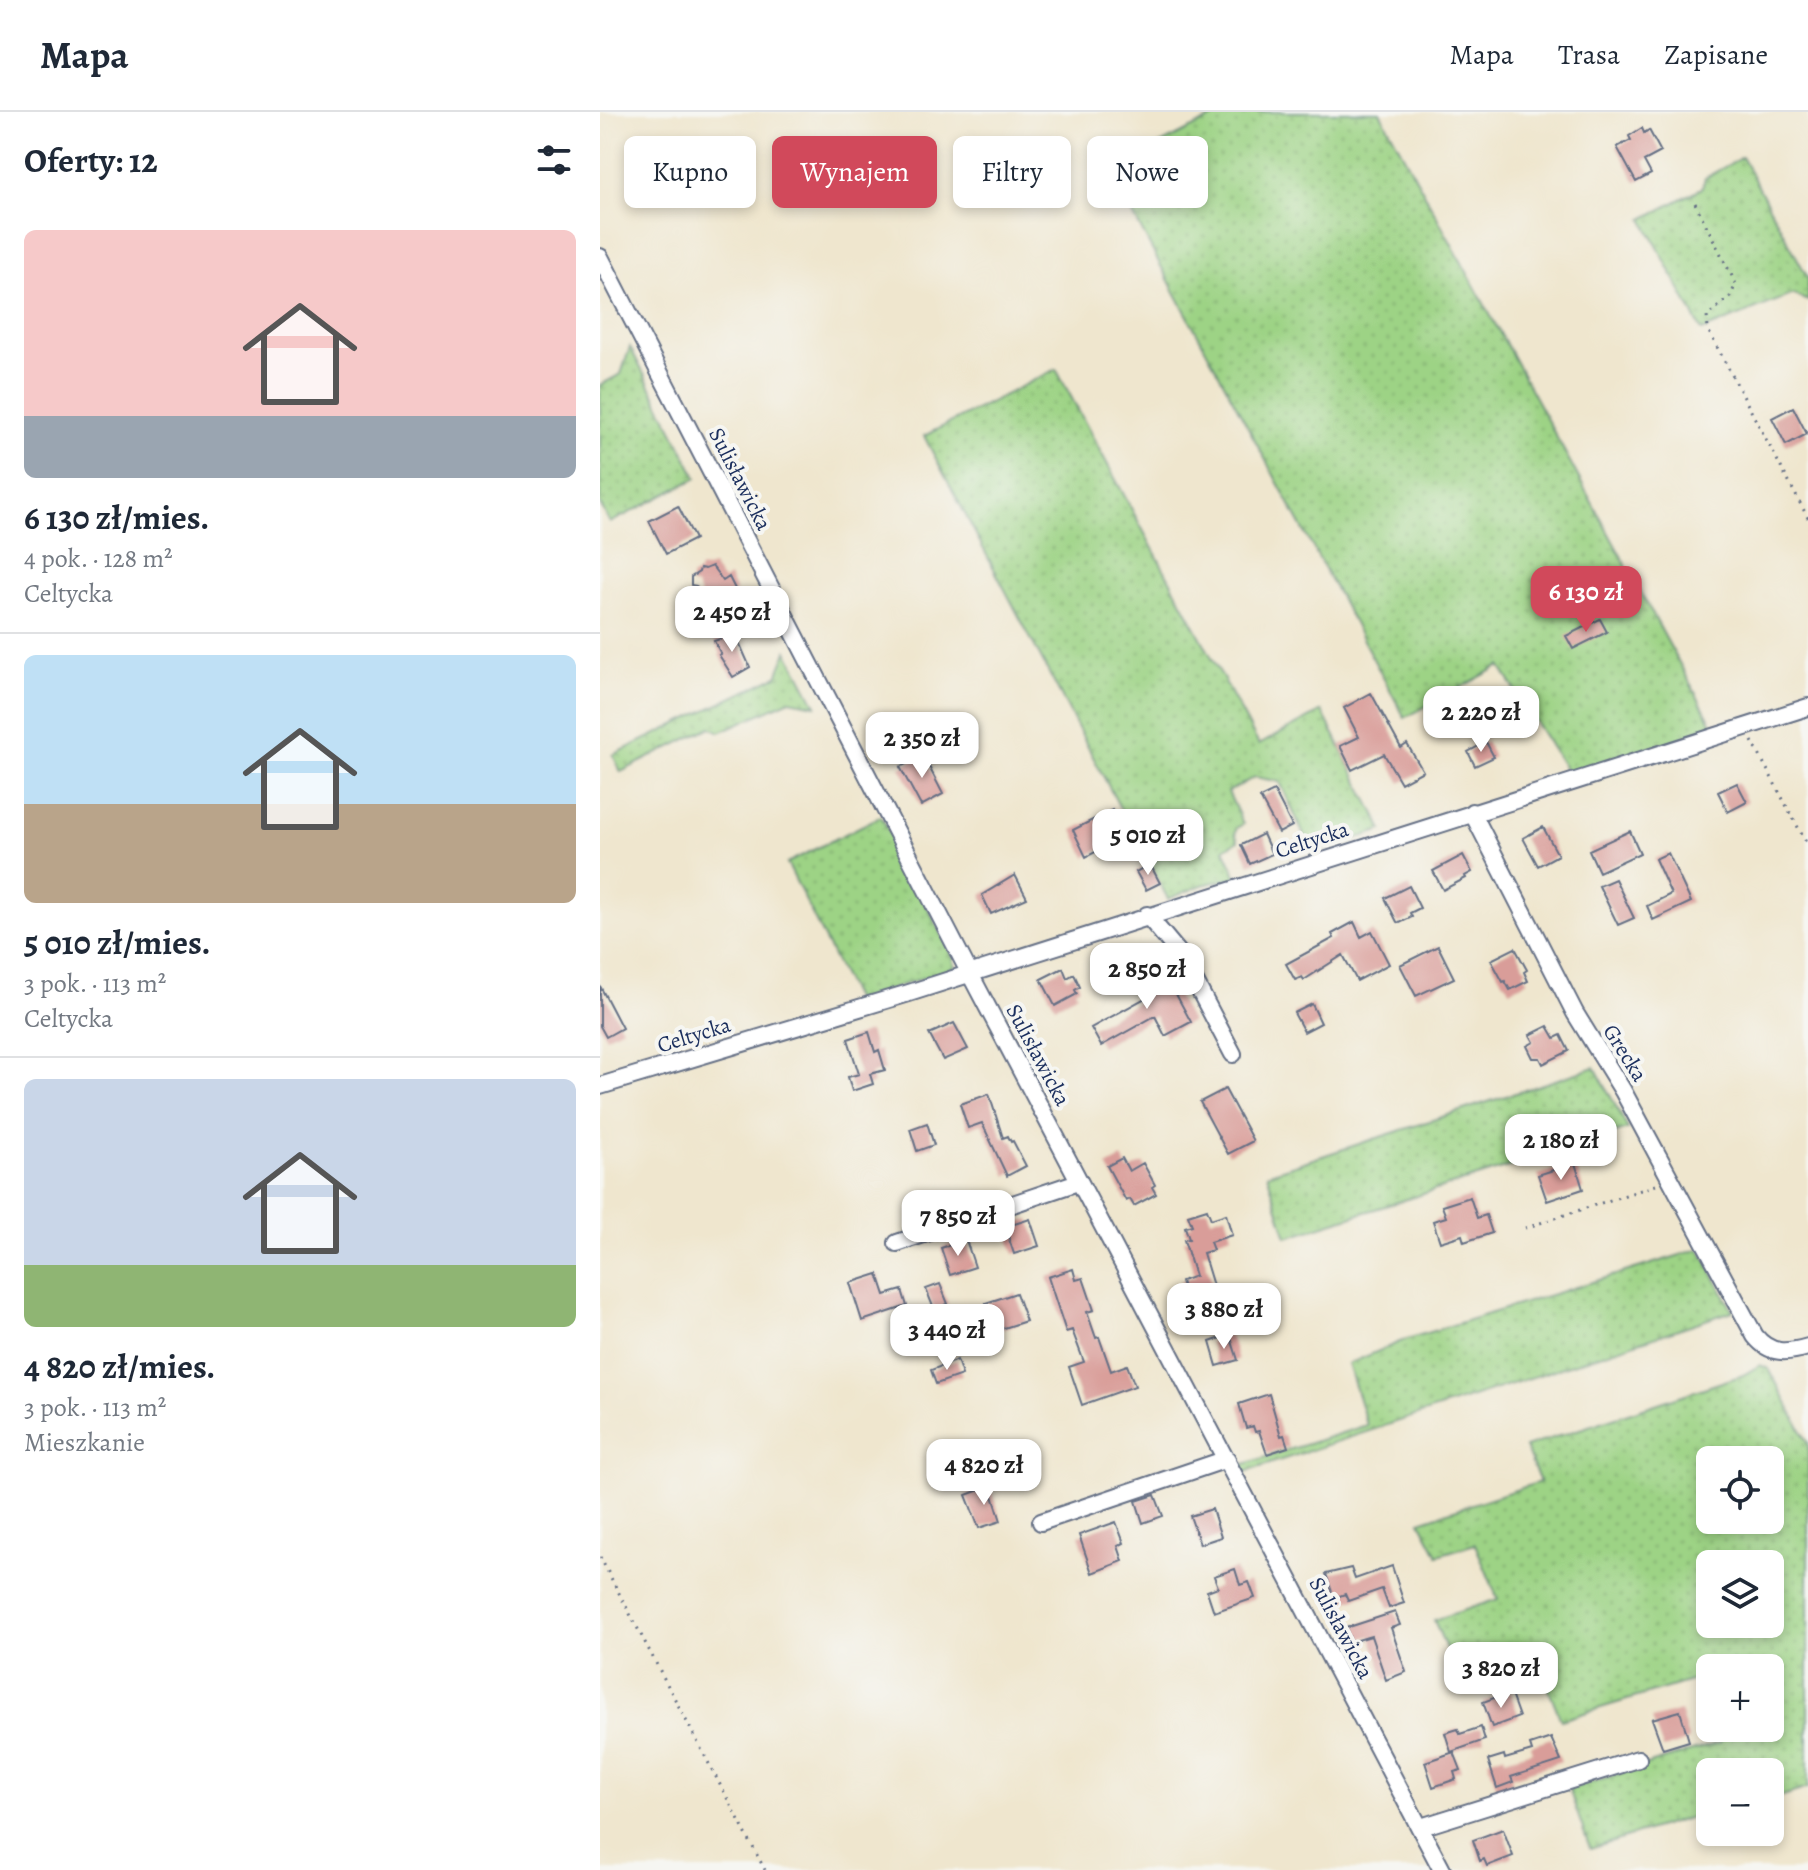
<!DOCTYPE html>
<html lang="pl">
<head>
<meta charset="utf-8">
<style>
	:root { --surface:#fff; --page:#f2f2f3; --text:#1f2937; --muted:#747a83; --line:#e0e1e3; --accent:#d1495b }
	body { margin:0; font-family:Alegreya,serif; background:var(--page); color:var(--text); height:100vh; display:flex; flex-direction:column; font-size:30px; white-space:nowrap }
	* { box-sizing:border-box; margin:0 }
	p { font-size:26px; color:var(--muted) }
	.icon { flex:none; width:44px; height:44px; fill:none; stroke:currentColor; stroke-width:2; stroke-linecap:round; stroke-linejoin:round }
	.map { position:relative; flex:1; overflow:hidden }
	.sheet { display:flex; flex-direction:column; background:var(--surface); width:600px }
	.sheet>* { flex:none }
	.banner { position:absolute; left:24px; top:24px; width:760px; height:72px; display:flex; gap:16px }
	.buttons { position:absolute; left:1096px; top:1334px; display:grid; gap:16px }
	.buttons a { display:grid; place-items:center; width:88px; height:88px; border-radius:12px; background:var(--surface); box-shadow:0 4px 12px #0003; font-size:40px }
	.price { position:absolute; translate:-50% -68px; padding:0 18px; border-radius:16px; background:#fff; color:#222; font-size:26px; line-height:52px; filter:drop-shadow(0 2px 4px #0008) }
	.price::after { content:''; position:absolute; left:50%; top:48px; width:24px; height:18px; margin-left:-12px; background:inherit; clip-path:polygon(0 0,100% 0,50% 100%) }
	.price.active { background:var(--accent); color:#fff }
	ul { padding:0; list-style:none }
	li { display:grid; align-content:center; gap:16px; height:424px; padding:0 24px }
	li+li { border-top:2px solid var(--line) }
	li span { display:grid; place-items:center; height:248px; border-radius:12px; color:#555 }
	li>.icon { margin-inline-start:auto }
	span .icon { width:144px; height:144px; fill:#fffc; stroke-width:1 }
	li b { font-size:34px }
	h2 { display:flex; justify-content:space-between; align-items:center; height:96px; padding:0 24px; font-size:34px }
	.pill { padding:0 28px; border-radius:12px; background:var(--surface); box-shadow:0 4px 12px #0003; font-size:28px; line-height:72px }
	.pill.active { background:var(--accent); color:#fff }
	header { display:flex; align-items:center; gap:48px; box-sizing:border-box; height:112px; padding:0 40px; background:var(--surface); border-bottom:2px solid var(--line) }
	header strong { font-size:38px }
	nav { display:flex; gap:44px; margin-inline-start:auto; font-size:28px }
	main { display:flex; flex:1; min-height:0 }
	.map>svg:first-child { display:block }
	.grass { fill:url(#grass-dots); stroke:#5c8172; stroke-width:2; fill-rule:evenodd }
	.building { fill:#d99d99 }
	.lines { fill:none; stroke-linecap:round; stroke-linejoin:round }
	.minor-casing { stroke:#656f85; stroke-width:20 }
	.path { stroke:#656f85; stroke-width:3; stroke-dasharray:2 6; stroke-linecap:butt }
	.minor { stroke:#fff; stroke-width:16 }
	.labels { text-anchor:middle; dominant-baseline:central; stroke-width:8; stroke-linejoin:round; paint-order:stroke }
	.street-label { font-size:22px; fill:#1b2f5e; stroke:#f6f6f2 }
</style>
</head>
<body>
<header>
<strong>Mapa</strong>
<nav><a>Mapa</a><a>Trasa</a><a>Zapisane</a></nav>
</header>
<main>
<section class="sheet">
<h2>Oferty: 12<svg class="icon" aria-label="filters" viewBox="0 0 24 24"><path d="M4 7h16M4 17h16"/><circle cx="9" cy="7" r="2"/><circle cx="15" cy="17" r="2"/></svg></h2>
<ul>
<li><span style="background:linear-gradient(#f6c9c9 75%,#9aa5b1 0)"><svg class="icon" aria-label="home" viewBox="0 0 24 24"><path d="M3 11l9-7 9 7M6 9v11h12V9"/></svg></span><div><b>6 130 zł/mies.</b><p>4 pok. · 128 m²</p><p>Celtycka</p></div></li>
<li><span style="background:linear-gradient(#bfe0f5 60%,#b9a48a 0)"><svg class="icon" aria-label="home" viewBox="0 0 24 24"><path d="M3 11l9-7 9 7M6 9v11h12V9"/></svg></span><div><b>5 010 zł/mies.</b><p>3 pok. · 113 m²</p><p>Celtycka</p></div></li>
<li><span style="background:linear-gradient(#c9d6e8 75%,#8fb573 0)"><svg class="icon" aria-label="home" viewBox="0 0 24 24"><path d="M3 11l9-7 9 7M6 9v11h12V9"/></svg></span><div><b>4 820 zł/mies.</b><p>3 pok. · 113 m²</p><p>Mieszkanie</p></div></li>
</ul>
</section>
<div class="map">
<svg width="1208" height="1758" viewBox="0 0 1208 1758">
	<defs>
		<pattern id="grass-dots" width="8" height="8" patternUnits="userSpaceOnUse" patternTransform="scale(2)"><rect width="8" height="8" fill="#9dd385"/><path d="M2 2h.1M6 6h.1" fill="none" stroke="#87b575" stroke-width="1.8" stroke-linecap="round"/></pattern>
	</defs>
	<rect width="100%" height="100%" fill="#f6f6f2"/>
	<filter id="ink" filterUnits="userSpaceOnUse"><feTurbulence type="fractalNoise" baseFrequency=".0125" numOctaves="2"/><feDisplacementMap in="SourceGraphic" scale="16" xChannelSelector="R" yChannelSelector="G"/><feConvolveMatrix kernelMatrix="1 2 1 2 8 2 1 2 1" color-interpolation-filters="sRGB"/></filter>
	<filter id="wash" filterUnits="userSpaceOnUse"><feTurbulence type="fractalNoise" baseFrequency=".006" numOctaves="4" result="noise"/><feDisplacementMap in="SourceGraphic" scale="32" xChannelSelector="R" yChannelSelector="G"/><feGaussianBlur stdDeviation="1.8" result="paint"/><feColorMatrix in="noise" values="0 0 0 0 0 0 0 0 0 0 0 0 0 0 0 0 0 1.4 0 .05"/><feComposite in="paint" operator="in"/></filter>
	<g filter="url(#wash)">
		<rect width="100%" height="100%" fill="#efe6ce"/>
		<path class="grass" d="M624,0H780L1115,617L969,663L900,554L805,606L509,58Z
			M1142,45L1208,166V189L1193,182L1102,219L1043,107L1102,76L1105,66Z
			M30,235L97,366L10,411L0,392V273L21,262Z
			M456,257L659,633L722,599L783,718L712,741L680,670L655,665L628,680L643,712L637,716L635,721L638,729L624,737L637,765L602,773L568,787L324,324Z
			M187,539L216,593L190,588L120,620L111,615L21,660L13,643L177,564Z
			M281,704L353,845L355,855L255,889L187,751Z
			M995,955L1028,1017L687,1125L667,1062Z
			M1100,1137L1133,1199L645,1360L641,1353L767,1313L748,1252L807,1227Z
			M1160,1253L1169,1257L1208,1331V1676L1170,1688V1660H1110V1699L990,1737L969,1677L1121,1630L1117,1616H1170V1556H1110V1596L1100,1566L961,1608L937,1547L892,1559L888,1550L863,1554L857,1538L847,1539L834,1508L898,1487L875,1432L838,1443L820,1409L940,1370L925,1335L1143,1263ZM1110,1348H1170V1408H1110ZM1110,1452H1170V1512H1110Z"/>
		<g id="blocks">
			<path class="building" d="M1042,16L1044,21L1049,18L1061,40L1044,49L1051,62L1036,70L1017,35L1031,28L1029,24Z
				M1193,295L1207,322L1186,333L1172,306Z
				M78,394L95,427L66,442L49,409Z
				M112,454L123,469L129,465L136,479L106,495L96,474L91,473V465L99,460L100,456L105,457Z
				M1000,507L1007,520L973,537L966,524Z
				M134,519L150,555L133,565L119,543L121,542L114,529L120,527L122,521L127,523Z
				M771,581L801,636L807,632L823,659L801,671L784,642L752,658L740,634L759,625L744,596Z
				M880,589L897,617L880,628L862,601Z
				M886,630L894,645L875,654L868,640Z
				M323,643L343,682L321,694L300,655Z
				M1137,671L1147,690L1128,700L1118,680Z
				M674,679L692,714L679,721L660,686Z
				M512,698L526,724L486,745L473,718Z
				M943,715L958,743L938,754L923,726Z
				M1030,719L1040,741L999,760L989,738Z
				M663,722L672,742L650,752L641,733Z
				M1068,741L1091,790L1053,808L1047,794L1071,782L1055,747Z
				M863,743L872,760L865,764L866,766L843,778L833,759Z
				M550,752L560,771L546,778L536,760Z
				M415,763L427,786L391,802L382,783Z
				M1015,767L1034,806L1018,813L999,774Z
				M809,774L820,796L810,801L812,805L800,811L797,810L785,786Z
				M754,810L761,825L772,819L789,852L757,869L743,843L704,868L702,865L695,868L686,852L734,826L732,822Z
				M838,834L854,866L816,884L800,853Z
				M915,836L927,858L924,860L928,869L910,878L905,869L903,870L891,848Z
				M463,856L467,866L474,862L480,875L475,878L477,882L455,894L441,867Z
				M563,858L591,910L565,924L555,904L501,934L491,916L545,886L537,871Z
				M0,874L22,916L6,925L0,914Z
				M712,892L721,911L704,920L694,901Z
				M354,911L368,937L343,948L329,922Z
				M948,914L955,926L961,923L969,939L943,952L940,946H933L927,934L934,930L930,923Z
				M269,920L275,940L279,938L285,958L270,962L273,972L252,979L248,965L259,962L248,927Z
				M625,977L653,1029L628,1042L600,990Z
				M389,982L403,1026L408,1024L411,1030L413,1029L426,1054L407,1064L382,1011L368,1016L360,992Z
				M327,1011L334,1033L317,1039L310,1017Z
				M522,1046L529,1059L543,1051L555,1073L552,1075L556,1082L534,1094L530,1087L526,1089L507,1054Z
				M975,1051L983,1077L947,1089L938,1063Z
				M870,1085L877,1106L886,1103L892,1121L864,1130L862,1123L840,1130L833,1109L846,1105L842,1094Z
				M607,1097L611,1107L626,1102L632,1123L610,1130L613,1138L603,1141L614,1177L608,1179L610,1186L588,1193L581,1169L595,1164L584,1128L589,1127L585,1115L592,1113L588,1103Z
				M430,1107L439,1134L414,1142L405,1115Z
				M366,1128L375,1155L350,1163L341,1136Z
				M473,1157L476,1168L483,1166L494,1198L487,1200L496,1226L499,1225L511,1259L527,1253L535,1274L482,1293L469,1255L484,1250L472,1218L466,1220L448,1165Z
				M278,1162L285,1183L302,1178L307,1194L262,1209L250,1171Z
				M340,1172L348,1192L334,1197L326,1177Z
				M416,1181L426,1209L395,1219L386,1191Z
				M630,1223L638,1248L617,1254L610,1230Z
				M357,1248L362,1263L336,1272L331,1258Z
				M669,1282L681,1324L684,1323L688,1335L667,1342L659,1319L655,1320L653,1314L646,1316L639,1292Z
				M390,1374L401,1409L379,1416L366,1383Z
				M555,1383L563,1404L543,1411L536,1389Z
				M612,1397L621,1425L600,1432L590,1404Z
				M516,1410L524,1431L518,1434L523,1449L492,1461L479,1423Z
				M792,1454L804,1491L789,1496L782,1477L748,1489L745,1482L734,1486L726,1462L751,1456L755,1467Z
				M635,1457L640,1473L649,1470L655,1486L614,1500L607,1479L618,1475L614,1464Z
				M795,1500L800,1513L791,1516L806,1560L786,1568L771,1524L751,1530L746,1516Z
				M910,1580L919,1605L892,1615L883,1590Z
				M1080,1599L1089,1629L1063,1637L1052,1607Z
				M881,1615L885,1628L851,1640L845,1621L858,1617L860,1622Z
				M951,1626L961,1649L911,1665L913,1670L897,1676L888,1648L904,1643L905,1647L932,1639L930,1633Z
				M854,1640L861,1658L854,1660L856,1667L833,1675L825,1650Z
				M903,1717L913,1744L887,1754L884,1747L880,1749L873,1728Z"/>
		</g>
	</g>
	<g filter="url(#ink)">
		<use href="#blocks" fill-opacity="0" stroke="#656f85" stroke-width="2"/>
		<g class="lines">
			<defs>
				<path id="minor" d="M0,145L369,860L842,1758
					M872,700L975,901L1023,979L1155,1224C1170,1243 1187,1241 1208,1235
					M547,803L582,845L633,942
					M0,974L309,881L1208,595
					M297,1131L478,1070
					M441,1410L627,1347
					M821,1715L1038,1647"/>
			</defs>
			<use href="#minor" class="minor-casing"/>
			<path class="path" d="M1095,91L1136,172L1130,185L1107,204L1108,218L1208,406
				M1152,629L1208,734
				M925,1116L1056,1073
				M0,1445L165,1758"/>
			<use href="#minor" class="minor"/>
		</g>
	</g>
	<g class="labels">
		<g class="street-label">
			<text transform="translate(140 367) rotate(63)">Sulisławicka</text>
			<text transform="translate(712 728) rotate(-18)">Celtycka</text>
			<text transform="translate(94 923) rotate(-17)">Celtycka</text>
			<text transform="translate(1025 941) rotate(58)">Grecka</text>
			<text transform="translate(438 943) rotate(62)">Sulisławicka</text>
			<text transform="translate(741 1516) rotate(62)">Sulisławicka</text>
		</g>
	</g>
</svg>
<div class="buttons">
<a><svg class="icon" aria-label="locate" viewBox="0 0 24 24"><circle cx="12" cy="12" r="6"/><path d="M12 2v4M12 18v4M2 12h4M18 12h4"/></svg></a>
<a><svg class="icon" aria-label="layers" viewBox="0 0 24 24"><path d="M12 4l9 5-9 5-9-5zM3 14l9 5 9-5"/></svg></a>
<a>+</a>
<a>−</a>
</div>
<b class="price active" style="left:986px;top:522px">6 130 zł</b>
<b class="price" style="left:132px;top:542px">2 450 zł</b>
<b class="price" style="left:881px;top:642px">2 220 zł</b>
<b class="price" style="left:322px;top:668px">2 350 zł</b>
<b class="price" style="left:548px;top:765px">5 010 zł</b>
<b class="price" style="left:547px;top:899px">2 850 zł</b>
<b class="price" style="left:961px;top:1070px">2 180 zł</b>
<b class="price" style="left:358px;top:1146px">7 850 zł</b>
<b class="price" style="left:624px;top:1239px">3 880 zł</b>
<b class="price" style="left:347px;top:1260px">3 440 zł</b>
<b class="price" style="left:384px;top:1395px">4 820 zł</b>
<b class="price" style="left:901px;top:1598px">3 820 zł</b>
<div class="banner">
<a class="pill">Kupno</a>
<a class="pill active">Wynajem</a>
<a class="pill">Filtry</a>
<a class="pill">Nowe</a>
</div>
</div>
</main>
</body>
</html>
